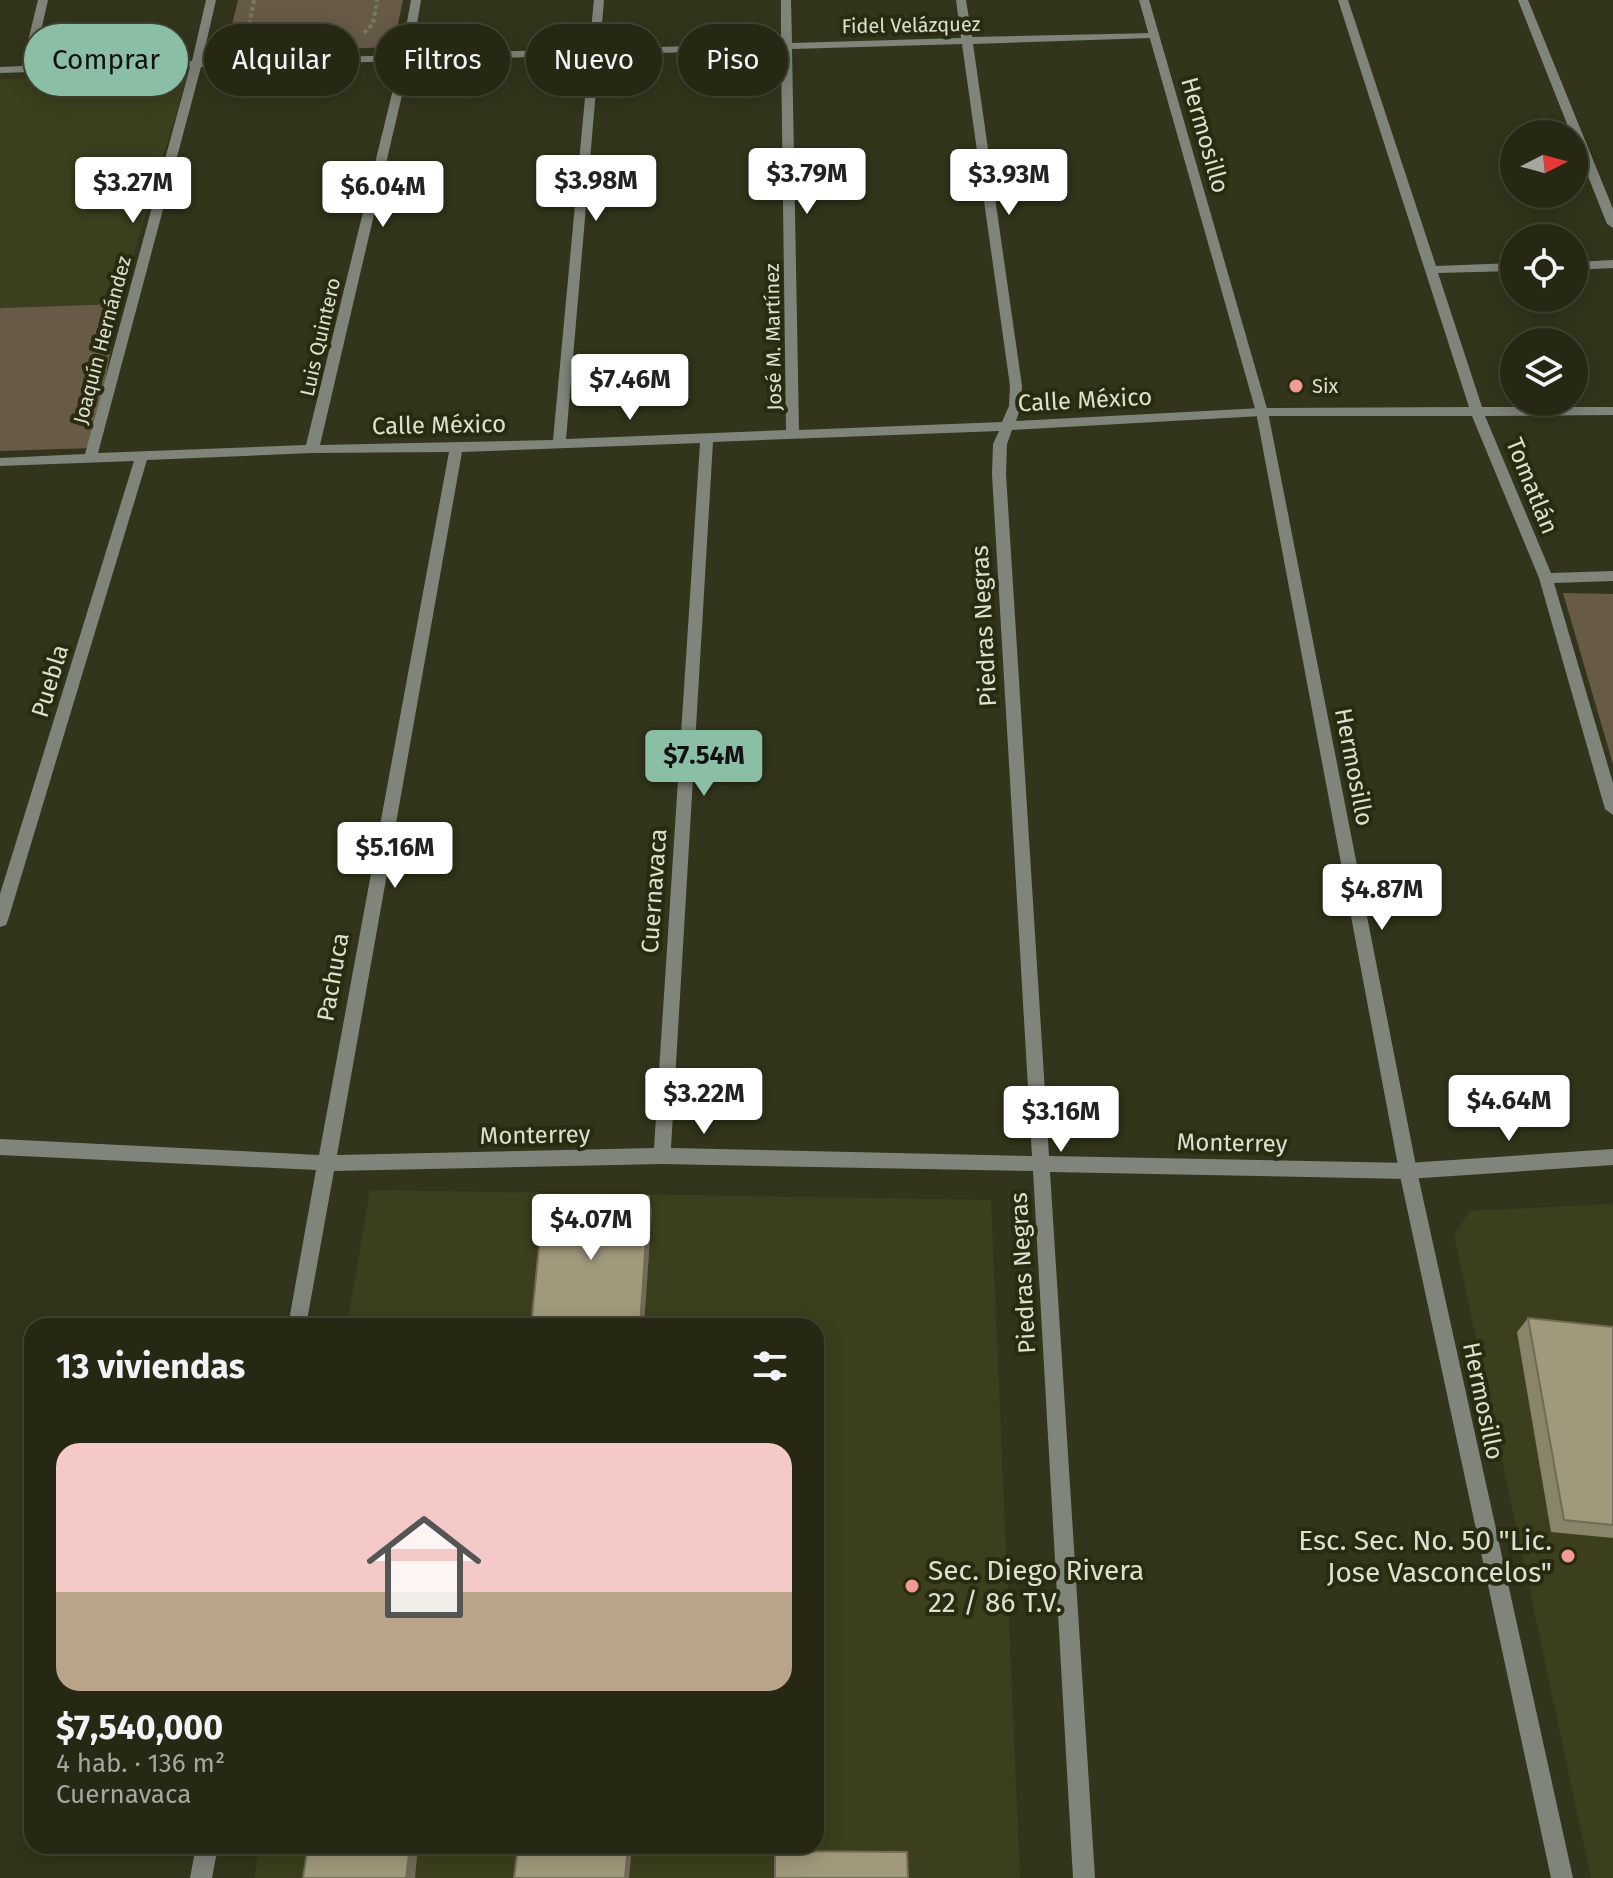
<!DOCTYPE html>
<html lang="es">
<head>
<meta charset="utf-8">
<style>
	:root { --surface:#262814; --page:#2e301d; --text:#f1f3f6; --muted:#a4a6a0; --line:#424434; --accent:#8abfa5 }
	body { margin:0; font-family:"Fira Sans",sans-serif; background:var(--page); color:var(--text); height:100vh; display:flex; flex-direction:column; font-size:30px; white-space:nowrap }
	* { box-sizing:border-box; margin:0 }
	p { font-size:26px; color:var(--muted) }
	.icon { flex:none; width:44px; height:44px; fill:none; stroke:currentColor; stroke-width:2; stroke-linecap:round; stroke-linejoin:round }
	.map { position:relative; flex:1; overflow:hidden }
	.panel { position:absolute; left:24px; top:1318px; width:800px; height:536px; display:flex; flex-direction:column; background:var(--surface); border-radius:24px; box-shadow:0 4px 20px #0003,0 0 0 2px var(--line) }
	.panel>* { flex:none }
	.guide { position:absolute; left:24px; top:24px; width:800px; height:72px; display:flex; gap:16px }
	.needle { width:52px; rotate:84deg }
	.controls { position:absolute; left:1500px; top:120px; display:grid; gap:16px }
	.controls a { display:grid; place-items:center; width:88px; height:88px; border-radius:50%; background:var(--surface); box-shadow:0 4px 20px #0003,0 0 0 2px var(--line); font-size:40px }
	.price { position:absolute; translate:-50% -68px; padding:0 18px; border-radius:8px; background:#fff; color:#222; font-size:26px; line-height:52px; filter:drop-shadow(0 2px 4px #0008) }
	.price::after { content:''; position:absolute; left:50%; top:48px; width:24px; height:18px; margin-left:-12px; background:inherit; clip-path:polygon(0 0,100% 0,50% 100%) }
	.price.current { background:var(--accent); color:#111 }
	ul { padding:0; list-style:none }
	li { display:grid; align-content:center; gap:16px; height:424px; padding:0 32px }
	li+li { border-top:2px solid var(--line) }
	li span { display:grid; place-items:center; height:248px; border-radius:24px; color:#555 }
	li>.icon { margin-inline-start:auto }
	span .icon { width:144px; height:144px; fill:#fffc; stroke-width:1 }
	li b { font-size:34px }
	h2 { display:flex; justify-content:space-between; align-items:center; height:96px; padding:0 32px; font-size:34px }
	.chip { padding:0 28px; border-radius:36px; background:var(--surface); box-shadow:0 4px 20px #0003,0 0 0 2px var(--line); font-size:28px; line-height:72px }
	.chip.current { background:var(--accent); color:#111 }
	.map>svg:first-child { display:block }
	.built { fill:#3c3f1d }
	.green { fill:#675a47 }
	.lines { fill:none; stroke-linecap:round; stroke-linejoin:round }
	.path { stroke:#767962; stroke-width:4; stroke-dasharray:4 3; stroke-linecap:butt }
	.minor { fill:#7f857a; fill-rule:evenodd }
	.tertiary { fill:#7f857a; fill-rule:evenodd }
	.wall { fill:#8a846b }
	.shaded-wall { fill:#716b57 }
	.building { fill:#a1997c; stroke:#716b57; stroke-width:2 }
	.poi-dot { fill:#f59b97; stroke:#292b11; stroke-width:3 }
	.labels { text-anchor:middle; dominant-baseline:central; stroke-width:8; stroke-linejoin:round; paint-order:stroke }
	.far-street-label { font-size:20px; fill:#dde0d0; stroke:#292b11 }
	.far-poi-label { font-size:20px; fill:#dde0d0; stroke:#292b11; text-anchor:start }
	.street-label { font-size:24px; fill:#dde0d0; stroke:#292b11 }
	.near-poi-label { font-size:28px; fill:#dde0d0; stroke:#292b11; text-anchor:end }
</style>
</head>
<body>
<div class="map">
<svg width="1613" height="1878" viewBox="0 0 1613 1878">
	<rect width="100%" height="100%" fill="#32351b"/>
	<path class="built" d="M188,74L119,304L0,308V79Z
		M370,1190L991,1200L1020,1878H254L260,1846H816V1326H347Z
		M1613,1204V1878H1591L1454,1235L1470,1211Z"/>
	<path class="green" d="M238,0H403L393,47L240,53L227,45Z
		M119,304L93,448L0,451V308Z
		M1563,593L1613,594V764Z"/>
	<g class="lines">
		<path class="path" d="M364,33L373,24L377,0
			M252,37L248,32L254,0"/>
		<path class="minor" d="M38,0H48L33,66L192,61L206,0H216L202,61L401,55L411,0H421L412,54L589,49L594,0H604L600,49L781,43V0H791L792,43L961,38L956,0H966L972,37L1155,33L1156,35L1151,38L973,44L1022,386L1021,406L1016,421L1262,408L1469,407L1338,0H1348L1436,266L1514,263V271L1438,273L1482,407H1613V415L1485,416L1551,573L1613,571V581L1554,583L1613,783V815L1605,809L1539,578L1472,416H1262L1012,430L1007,444L1006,474L1049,1156L1408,1163L1613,1149V1165L1408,1179L1050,1172L1095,1878H1073L1033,1171L662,1164L334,1171L306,1326H288L316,1170L0,1155V1139L319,1155L449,452L312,453L147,460L8,920L6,925L0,927V894L134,461L0,466V458L85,454L190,67L0,73V67L22,66ZM962,44L1010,386L1009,406L1002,422L799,430L792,49ZM781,49L786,430L566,439L599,55ZM589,55L553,440L320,445L410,61ZM400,61L306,445L98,453L201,67ZM999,431L993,444L992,474L1032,1156L671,1148L713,442ZM700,443L654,1148L337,1155L462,452Z
			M1518,0H1528L1613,209V228L1607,224L1574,141V134H1571Z
			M1613,260V268L1574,270V262Z
			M196,1846H218L212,1878H190Z"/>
		<path class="tertiary" d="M1139,0H1149L1268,412L1417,1171L1573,1878H1551L1399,1171L1256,412Z"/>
	</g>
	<path class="wall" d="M1528,1318L1613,1327V1538L1551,1532L1517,1332Z"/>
	<path class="shaded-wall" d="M649,1196L652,1211L644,1326H640Z
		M410,1846H418L415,1878H406Z
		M628,1846H632L629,1878H625Z"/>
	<path class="building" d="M649,1196L640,1326H531L544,1198Z
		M1528,1318L1613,1327V1525L1564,1520Z
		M308,1846H410L406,1878H303Z
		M518,1846H628L625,1878H514Z
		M775,1851L907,1852L908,1878H775Z"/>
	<g class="poi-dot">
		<circle cx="1296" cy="386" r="8"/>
		<circle cx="1568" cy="1556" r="8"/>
		<circle cx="912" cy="1586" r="8"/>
	</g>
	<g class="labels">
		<g class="far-street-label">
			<text transform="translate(911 25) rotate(-1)">Fidel Velázquez</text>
			<text transform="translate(320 337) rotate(-77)">Luis Quintero</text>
			<text transform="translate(773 337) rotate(-91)">José M. Martínez</text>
			<text transform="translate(102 340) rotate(-75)">Joaquín Hernández</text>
		</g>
		<g class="far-poi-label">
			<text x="1312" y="386">Six</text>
		</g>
		<g class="street-label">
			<text transform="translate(1205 135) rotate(74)">Hermosillo</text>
			<text transform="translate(1085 400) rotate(-3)">Calle México</text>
			<text transform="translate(439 425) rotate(-1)">Calle México</text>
			<text transform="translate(1532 486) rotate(68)">Tomatlán</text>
			<text transform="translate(984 626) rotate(-93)">Piedras Negras</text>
			<text transform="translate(50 681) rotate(-73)">Puebla</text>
			<text transform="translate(1354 767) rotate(79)">Hermosillo</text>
			<text transform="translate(654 891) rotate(-86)">Cuernavaca</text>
			<text transform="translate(333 977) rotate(-80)">Pachuca</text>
			<text transform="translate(535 1135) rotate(-1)">Monterrey</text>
			<text transform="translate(1232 1143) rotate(1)">Monterrey</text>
			<text transform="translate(1023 1273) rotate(-93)">Piedras Negras</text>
			<text transform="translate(1483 1401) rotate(78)">Hermosillo</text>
		</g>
		<g class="near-poi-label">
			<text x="1552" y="1540">Esc. Sec. No. 50 "Lic.<tspan x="1552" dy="32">Jose Vasconcelos"</tspan></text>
			<text x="928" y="1570" text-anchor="start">Sec. Diego Rivera<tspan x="928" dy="32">22 / 86 T.V.</tspan></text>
		</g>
	</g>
</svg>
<div class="controls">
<a><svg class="needle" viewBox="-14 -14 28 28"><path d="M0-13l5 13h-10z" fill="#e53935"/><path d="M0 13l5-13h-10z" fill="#a4a6a0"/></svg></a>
<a><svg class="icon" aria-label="locate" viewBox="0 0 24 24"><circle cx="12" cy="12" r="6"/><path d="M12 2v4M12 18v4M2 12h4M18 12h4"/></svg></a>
<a><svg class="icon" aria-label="layers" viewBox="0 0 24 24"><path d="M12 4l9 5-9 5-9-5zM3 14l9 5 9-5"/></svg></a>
</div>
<b class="price" style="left:807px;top:216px">$3.79M</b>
<b class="price" style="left:1009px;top:217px">$3.93M</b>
<b class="price" style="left:596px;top:223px">$3.98M</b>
<b class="price" style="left:133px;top:225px">$3.27M</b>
<b class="price" style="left:383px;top:229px">$6.04M</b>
<b class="price" style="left:630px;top:422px">$7.46M</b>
<b class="price current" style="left:704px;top:798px">$7.54M</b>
<b class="price" style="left:395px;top:890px">$5.16M</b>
<b class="price" style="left:1382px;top:932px">$4.87M</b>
<b class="price" style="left:704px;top:1136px">$3.22M</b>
<b class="price" style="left:1509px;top:1143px">$4.64M</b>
<b class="price" style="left:1061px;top:1154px">$3.16M</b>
<b class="price" style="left:591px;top:1262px">$4.07M</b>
<div class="guide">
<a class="chip current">Comprar</a>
<a class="chip">Alquilar</a>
<a class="chip">Filtros</a>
<a class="chip">Nuevo</a>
<a class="chip">Piso</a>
</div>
<section class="panel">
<h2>13 viviendas<svg class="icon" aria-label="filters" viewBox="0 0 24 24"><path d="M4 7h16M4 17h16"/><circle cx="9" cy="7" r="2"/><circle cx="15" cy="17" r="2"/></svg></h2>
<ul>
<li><span style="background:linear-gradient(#f6c9c9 60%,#b9a48a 0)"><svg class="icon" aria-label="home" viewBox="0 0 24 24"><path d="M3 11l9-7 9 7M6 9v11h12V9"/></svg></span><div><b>$7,540,000</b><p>4 hab. · 136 m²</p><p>Cuernavaca</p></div></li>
</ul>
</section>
</div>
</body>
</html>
